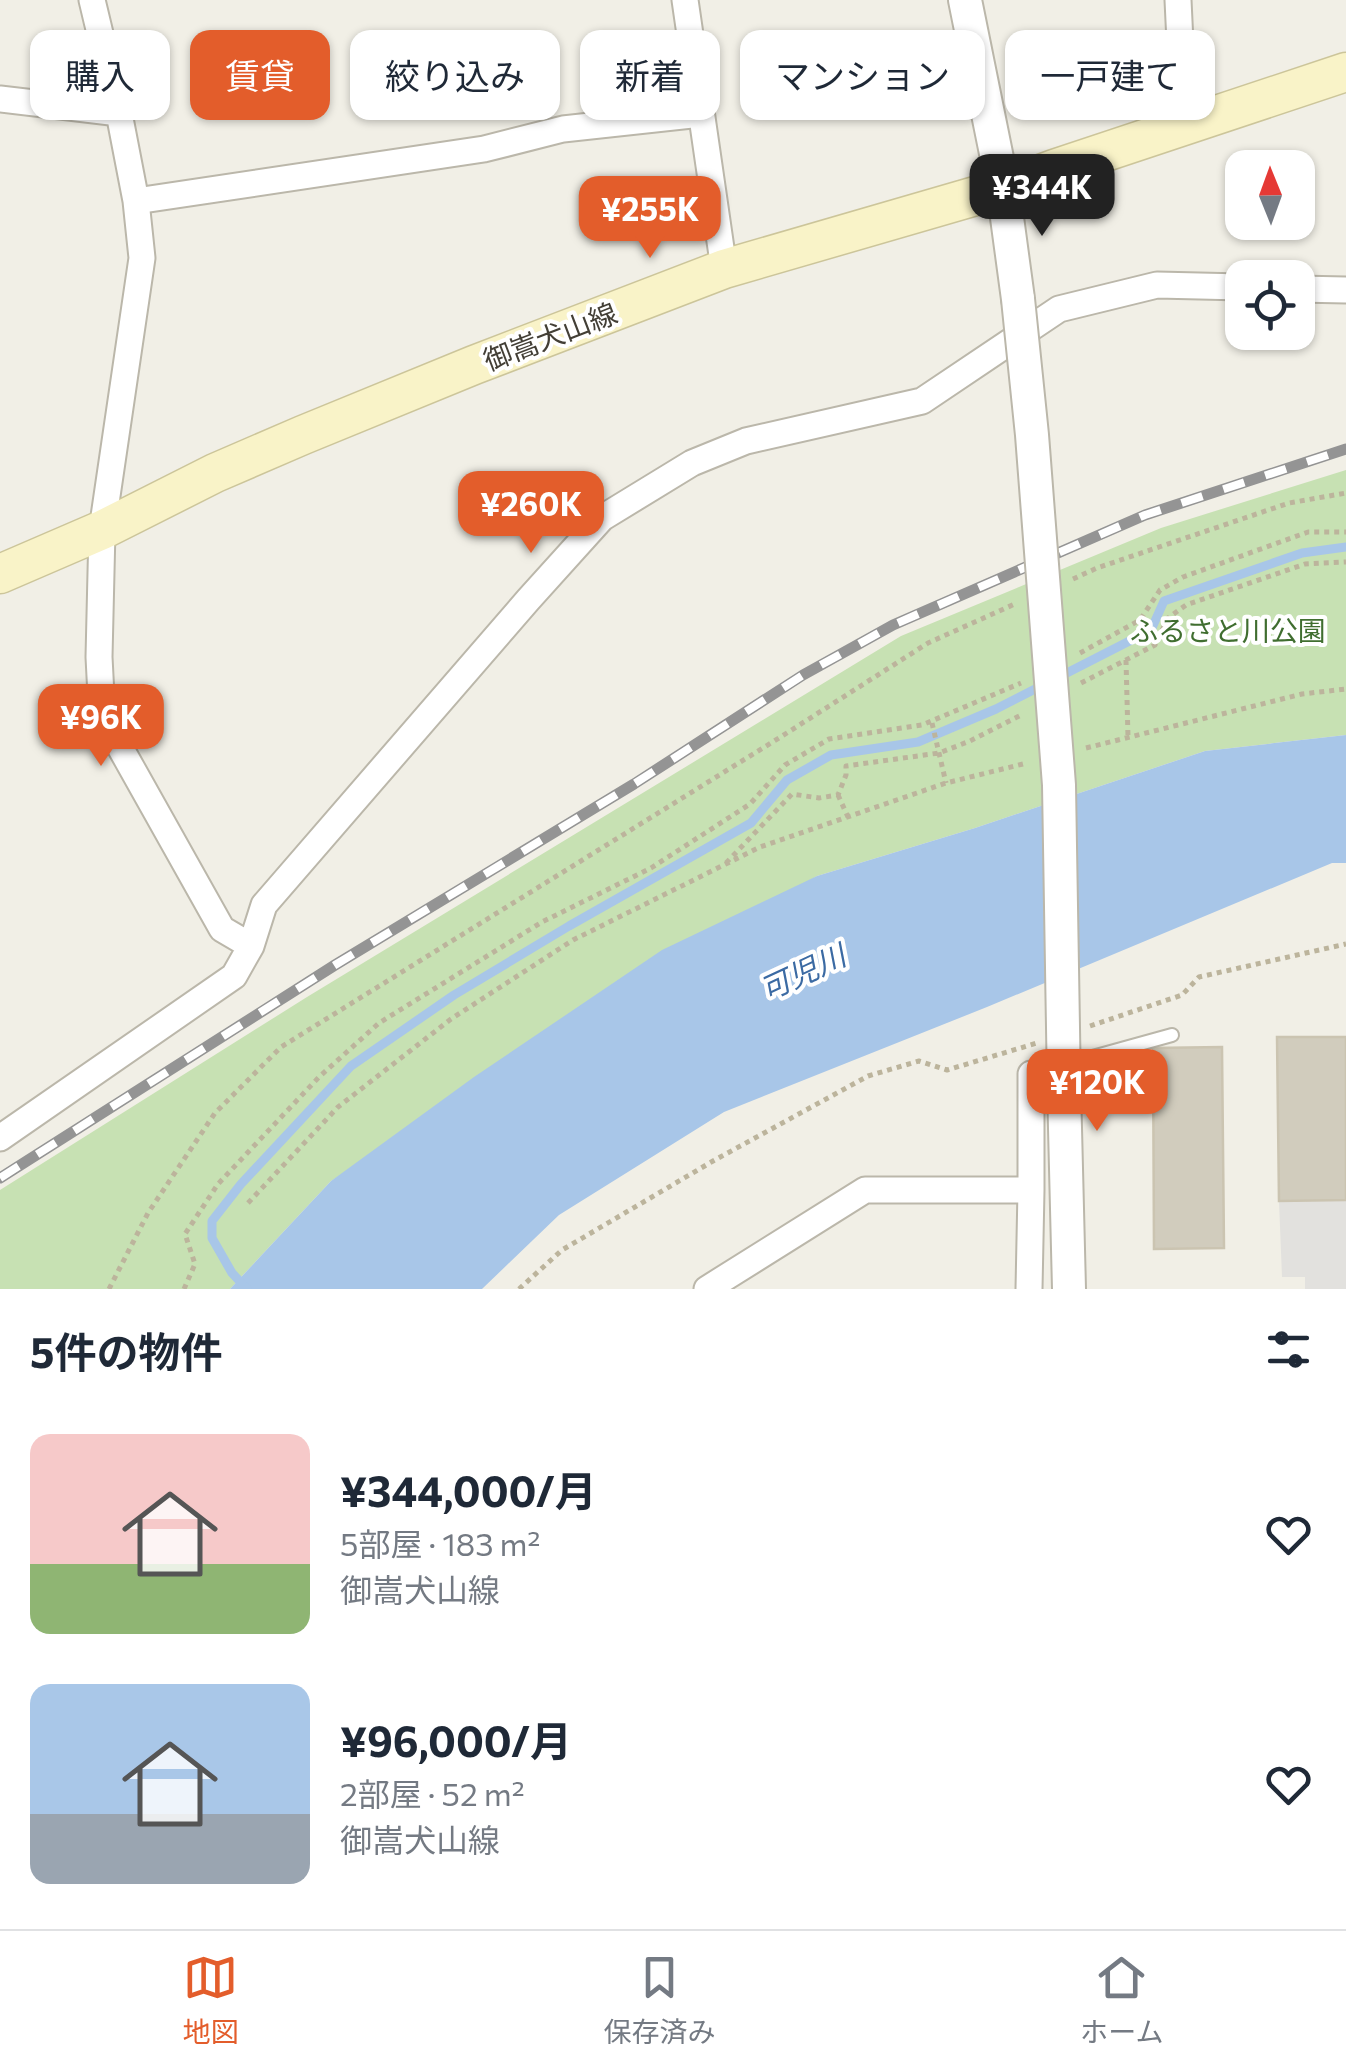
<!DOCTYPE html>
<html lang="ja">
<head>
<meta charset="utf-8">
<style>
	:root { --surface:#fff; --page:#f6f6f7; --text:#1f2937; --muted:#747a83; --line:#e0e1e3; --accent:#e35d2b }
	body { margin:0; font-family:Commissioner,"Noto Sans JP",sans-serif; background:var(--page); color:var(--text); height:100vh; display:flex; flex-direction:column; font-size:38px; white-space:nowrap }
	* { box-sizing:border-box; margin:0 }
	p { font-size:32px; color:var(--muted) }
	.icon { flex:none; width:55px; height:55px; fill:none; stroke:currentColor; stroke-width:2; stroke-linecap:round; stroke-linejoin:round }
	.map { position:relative; height:1289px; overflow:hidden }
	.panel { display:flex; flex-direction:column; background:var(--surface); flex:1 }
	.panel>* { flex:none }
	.guide { position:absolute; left:30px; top:30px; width:1288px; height:90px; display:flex; gap:20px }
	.needle { width:65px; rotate:359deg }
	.buttons { position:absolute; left:1225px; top:150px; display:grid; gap:20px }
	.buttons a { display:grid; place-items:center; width:90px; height:90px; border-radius:20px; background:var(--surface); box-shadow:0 2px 8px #0004; font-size:50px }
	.price { position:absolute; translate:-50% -85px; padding:0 22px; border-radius:20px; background:var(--accent); color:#fff; font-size:32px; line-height:65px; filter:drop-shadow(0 2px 5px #0008) }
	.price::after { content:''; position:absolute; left:50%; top:60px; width:30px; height:22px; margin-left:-15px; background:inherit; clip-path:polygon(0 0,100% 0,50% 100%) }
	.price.on { background:#222; color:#fff }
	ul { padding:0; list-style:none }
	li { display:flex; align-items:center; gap:30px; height:250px; padding:0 30px }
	li span { display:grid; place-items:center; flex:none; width:280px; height:200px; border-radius:20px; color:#555 }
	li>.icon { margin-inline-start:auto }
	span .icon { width:120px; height:120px; fill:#fffc; stroke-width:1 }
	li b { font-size:42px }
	h2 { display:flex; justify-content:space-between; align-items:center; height:120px; padding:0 30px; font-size:42px }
	.tag { padding:0 35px; border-radius:20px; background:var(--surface); box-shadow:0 2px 8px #0004; font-size:35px; line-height:90px }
	.tag.on { background:var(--accent); color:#fff }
	.tabs { display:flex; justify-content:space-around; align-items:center; height:140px; border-top:2px solid var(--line); background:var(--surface); font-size:28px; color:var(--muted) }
	.tabs a { display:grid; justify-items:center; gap:5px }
	.tabs .on { color:var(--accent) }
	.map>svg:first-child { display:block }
	.green { fill:#c7e1b3 }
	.parking { fill:#e2e1de }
	.water { fill:#a8c6e8 }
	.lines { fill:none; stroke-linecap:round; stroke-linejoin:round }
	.stream { stroke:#a8c6e8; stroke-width:9 }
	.building { fill:#d1ccbd; stroke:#cbc4b1; stroke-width:2.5 }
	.service-casing { stroke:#bbb7aa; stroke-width:16 }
	.minor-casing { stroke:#bbb7aa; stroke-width:29 }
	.tertiary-casing { stroke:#bbb7aa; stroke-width:36 }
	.secondary-casing { stroke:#ccc59a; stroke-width:41 }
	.path { stroke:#bcb49c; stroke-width:5; stroke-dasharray:5 5; stroke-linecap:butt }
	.service { stroke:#fff; stroke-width:12 }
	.minor { stroke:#fff; stroke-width:25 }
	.tertiary { stroke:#fff; stroke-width:32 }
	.secondary { stroke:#f9f3c8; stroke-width:38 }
	.rail-casing { stroke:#949494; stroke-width:11 }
	.rail { stroke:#fff; stroke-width:8; stroke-dasharray:22; stroke-linecap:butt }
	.tertiary-bridge-casing { stroke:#bbb7aa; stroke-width:36; stroke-linecap:butt }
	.tertiary-bridge { stroke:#fff; stroke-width:32 }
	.labels { text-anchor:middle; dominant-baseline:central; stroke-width:8; stroke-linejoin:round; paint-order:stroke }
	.street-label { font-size:28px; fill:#433f36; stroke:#fff }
	.park-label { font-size:28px; fill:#406e30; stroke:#fff }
	.water-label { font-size:30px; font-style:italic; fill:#3b6aa3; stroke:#fff }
</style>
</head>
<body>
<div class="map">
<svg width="1346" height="1289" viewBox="0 0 1346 1289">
	<rect width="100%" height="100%" fill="#f1efe6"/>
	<path class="green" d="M1346,470V735L1205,751L975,828L817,876L331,1181L230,1289H0V1190L307,997L901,636L1161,528Z"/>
	<path class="parking" d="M1346,1200V1289H1305V1277H1282L1279,1201Z"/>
	<path class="water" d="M1346,735V863H1332L987,1007L724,1112L559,1215L482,1289H230L331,1181L474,1077L662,950L817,876L975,828L1205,751Z"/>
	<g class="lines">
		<path class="stream" d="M1057,678L1151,630L1164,601L1302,553L1346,547
			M247,1289L232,1273L212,1238V1221L241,1184L351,1066L454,995L569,926L751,823L787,780L831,755L918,742L996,709L1043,685"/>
	</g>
	<path class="building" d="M1277,1037H1346V1200L1279,1201Z
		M1277,1037H1346V1200L1279,1201Z
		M1222,1047L1224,1248L1154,1249L1153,1048Z"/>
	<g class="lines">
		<defs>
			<path id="service" d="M1031,1074L1172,1035"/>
			<path id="minor" d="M92,0L119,113L136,201L142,258L102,530L99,657L102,715L222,929L251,946
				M685,0L724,269
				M1178,0L1184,127
				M0,99L119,113
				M136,201L484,149L563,129L701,114
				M1298,289L1346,290
				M0,1138L234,976L251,946L264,905L528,600L602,518L692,463L746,441L922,401L1059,309L1157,285L1242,287
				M1031,1190V1074
				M707,1289L865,1190H1031L1029,1289"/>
			<path id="tertiary" d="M965,0L1003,188L1018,299
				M1064,1088L1069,1289"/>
			<path id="secondary" d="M0,574L102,530L215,473L303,435L474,365L724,269L1003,188L1054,169L1346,72"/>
		</defs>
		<use href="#service" class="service-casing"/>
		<use href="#minor" class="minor-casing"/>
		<use href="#tertiary" class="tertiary-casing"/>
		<use href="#secondary" class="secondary-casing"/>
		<path class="path" d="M1073,579L1097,568L1289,503L1346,493
			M1080,653L1140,620L1160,590L1183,577L1308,532H1346
			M1126,660L1128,737
			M1081,683L1155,645L1168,618L1186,605L1305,564L1346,562
			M932,723L946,783
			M1086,748L1302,694L1346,689
			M838,795L848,817
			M726,863L792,794L819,798L838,795L846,775V766L939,753L970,741L1023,714
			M1090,1026L1182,995L1199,977L1346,944
			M248,1203L338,1107L451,1019L573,940L760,847L946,783L1027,763
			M109,1289L148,1213L215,1113L281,1047L779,738L928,643L1017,603
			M184,1289L195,1264L185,1234L218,1184L319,1077L379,1023L542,922L651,868L750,804L785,765L829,739L922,725L1021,683
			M519,1289L562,1250L713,1161L868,1076L919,1061L947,1070L1037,1043"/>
		<use href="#service" class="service"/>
		<use href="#minor" class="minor"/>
		<use href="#tertiary" class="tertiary"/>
		<use href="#secondary" class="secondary"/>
		<defs>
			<path id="rail" d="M0,1178L335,965L634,784L803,675L893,625L1145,515L1346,449"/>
		</defs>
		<use href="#rail" class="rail-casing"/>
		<use href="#rail" class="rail"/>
		<defs>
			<path id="tertiary-bridge" d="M1018,299L1032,435L1059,785L1064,1088"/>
		</defs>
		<use href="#tertiary-bridge" class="tertiary-bridge-casing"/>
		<use href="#tertiary-bridge" class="tertiary-bridge"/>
	</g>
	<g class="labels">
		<g class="street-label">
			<text transform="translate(550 336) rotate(-21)">御嵩犬山線</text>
		</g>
		<g class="park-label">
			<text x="1228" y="630">ふるさと川公園</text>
		</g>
		<g class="water-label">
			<text transform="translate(802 971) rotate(-25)">可児川</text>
		</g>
	</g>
</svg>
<div class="buttons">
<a><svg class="needle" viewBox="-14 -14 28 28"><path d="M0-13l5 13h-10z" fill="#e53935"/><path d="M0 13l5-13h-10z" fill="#747a83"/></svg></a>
<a><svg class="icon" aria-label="locate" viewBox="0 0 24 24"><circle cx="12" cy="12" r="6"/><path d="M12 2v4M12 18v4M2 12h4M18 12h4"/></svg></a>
</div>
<b class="price on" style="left:1042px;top:239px">¥344K</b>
<b class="price" style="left:650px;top:261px">¥255K</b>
<b class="price" style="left:531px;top:556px">¥260K</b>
<b class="price" style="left:101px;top:769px">¥96K</b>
<b class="price" style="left:1097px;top:1134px">¥120K</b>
<div class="guide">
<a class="tag">購入</a>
<a class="tag on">賃貸</a>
<a class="tag">絞り込み</a>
<a class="tag">新着</a>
<a class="tag">マンション</a>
<a class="tag">一戸建て</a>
</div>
</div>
<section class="panel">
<h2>5件の物件<svg class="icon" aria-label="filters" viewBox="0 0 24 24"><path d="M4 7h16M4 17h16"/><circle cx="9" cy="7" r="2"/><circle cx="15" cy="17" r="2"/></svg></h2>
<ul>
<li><span style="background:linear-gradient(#f6c9c9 65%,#8fb573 0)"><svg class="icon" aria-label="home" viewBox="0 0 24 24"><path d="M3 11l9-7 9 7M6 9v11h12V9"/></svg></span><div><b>¥344,000/月</b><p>5部屋 · 183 m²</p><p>御嵩犬山線</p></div><svg class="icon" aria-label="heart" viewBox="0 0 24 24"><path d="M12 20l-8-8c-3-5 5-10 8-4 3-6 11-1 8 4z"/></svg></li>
<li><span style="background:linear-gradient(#a9c7e8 65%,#9aa5b1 0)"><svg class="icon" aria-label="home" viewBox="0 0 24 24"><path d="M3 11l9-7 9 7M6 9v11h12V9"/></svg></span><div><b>¥96,000/月</b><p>2部屋 · 52 m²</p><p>御嵩犬山線</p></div><svg class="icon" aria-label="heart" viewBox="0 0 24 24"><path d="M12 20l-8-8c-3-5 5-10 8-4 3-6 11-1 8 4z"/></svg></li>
</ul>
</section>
<nav class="tabs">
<a class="on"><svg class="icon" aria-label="map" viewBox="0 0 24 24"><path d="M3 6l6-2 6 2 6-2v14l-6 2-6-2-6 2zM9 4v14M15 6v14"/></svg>地図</a>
<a><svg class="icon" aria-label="saved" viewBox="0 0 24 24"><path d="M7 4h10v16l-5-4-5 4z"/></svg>保存済み</a>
<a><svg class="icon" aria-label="home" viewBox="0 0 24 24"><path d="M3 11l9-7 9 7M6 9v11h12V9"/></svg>ホーム</a>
</nav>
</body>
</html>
